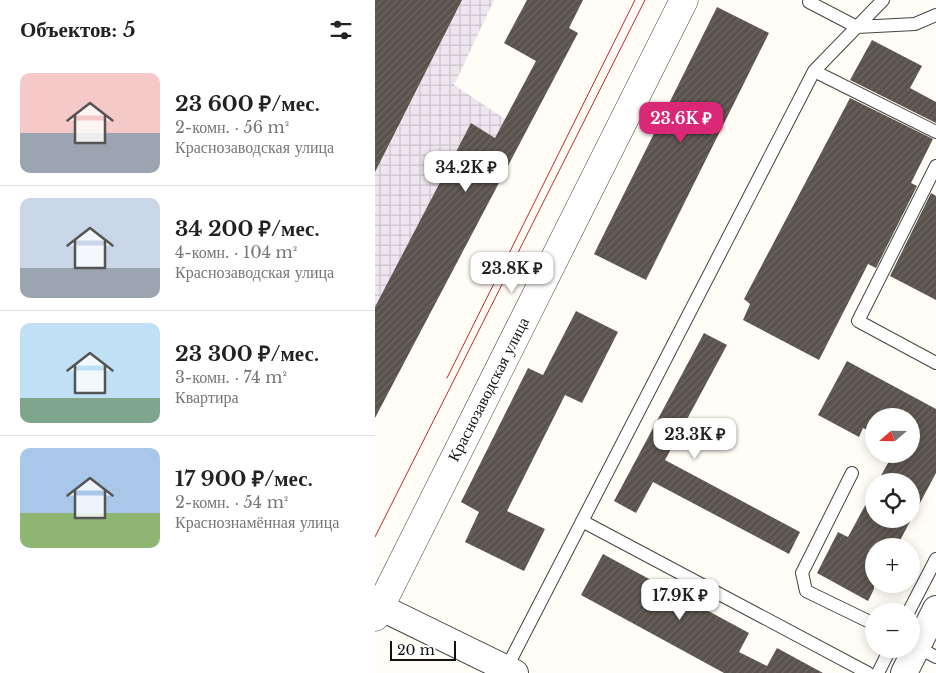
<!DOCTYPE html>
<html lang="ru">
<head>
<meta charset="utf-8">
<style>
	:root { --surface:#fff; --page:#f6f6f6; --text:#222; --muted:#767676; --line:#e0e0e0; --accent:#db2777 }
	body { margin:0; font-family:"Libre Baskerville",serif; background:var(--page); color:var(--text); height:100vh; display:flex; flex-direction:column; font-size:19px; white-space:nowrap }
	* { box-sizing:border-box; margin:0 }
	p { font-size:16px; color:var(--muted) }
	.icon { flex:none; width:28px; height:28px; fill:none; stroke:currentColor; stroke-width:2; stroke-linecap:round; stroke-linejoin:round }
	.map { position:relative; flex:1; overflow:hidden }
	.panel { display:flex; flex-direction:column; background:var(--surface); width:375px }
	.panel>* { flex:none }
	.needle { width:32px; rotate:250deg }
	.fabs { position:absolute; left:490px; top:408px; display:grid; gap:10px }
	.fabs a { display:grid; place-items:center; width:55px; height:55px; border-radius:50%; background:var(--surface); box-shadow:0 2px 12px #0003; font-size:25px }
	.scale { position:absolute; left:15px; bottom:12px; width:66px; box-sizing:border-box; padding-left:5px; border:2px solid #111; border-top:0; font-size:14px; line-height:18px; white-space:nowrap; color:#111; -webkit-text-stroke:4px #fff; paint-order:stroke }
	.price { position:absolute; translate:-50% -42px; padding:0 11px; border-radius:10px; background:#fff; color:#222; font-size:16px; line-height:32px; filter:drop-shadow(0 1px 2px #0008) }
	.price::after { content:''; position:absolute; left:50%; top:30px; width:15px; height:11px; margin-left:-8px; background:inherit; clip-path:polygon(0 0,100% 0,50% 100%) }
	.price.on { background:var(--accent); color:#fff }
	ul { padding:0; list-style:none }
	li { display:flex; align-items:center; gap:15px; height:125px; padding:0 20px }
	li+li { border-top:1px solid var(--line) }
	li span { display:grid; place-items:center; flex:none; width:140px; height:100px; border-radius:10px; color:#555 }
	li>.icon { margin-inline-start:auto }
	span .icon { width:60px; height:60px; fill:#fffc; stroke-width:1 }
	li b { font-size:21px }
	h2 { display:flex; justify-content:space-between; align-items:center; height:60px; padding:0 20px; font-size:21px }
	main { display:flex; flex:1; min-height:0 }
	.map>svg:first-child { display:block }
	.industrial { fill:url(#industrial-grid) }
	.building { fill:url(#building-hatch) }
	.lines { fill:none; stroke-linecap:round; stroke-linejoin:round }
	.service-casing { stroke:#444; stroke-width:14 }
	.minor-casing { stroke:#444; stroke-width:28 }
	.tertiary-casing { stroke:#444; stroke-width:29 }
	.service { stroke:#fff; stroke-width:12 }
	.minor { stroke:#fff; stroke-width:26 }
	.tertiary { stroke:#fff; stroke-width:28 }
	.tram { stroke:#c4262e; stroke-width:1 }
	.labels { text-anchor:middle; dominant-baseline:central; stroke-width:5; stroke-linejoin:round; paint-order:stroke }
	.street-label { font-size:16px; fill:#111; stroke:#fff }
</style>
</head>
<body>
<main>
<section class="panel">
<h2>Объектов: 5<svg class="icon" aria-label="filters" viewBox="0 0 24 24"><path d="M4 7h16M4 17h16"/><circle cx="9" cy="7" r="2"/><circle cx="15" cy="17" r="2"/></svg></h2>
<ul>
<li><span style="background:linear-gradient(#f6c9c9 60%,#9aa5b1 0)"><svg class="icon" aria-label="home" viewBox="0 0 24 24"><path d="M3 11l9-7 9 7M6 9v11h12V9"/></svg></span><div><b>23 600 ₽/мес.</b><p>2-комн. · 56 m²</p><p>Краснозаводская улица</p></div></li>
<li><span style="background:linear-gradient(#c9d6e8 70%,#9aa5b1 0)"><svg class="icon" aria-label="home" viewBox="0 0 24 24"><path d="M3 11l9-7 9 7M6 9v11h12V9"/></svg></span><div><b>34 200 ₽/мес.</b><p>4-комн. · 104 m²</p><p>Краснозаводская улица</p></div></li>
<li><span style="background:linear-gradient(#bfe0f5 75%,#7fa58c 0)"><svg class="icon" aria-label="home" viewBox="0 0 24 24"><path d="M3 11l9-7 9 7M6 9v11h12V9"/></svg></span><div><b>23 300 ₽/мес.</b><p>3-комн. · 74 m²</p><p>Квартира</p></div></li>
<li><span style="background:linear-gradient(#a9c7e8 65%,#8fb573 0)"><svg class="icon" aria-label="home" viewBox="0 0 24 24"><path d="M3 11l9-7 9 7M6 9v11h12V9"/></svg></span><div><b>17 900 ₽/мес.</b><p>2-комн. · 54 m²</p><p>Краснознамённая улица</p></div></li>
</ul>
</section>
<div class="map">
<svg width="561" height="673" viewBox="0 0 561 673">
	<defs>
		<pattern id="industrial-grid" width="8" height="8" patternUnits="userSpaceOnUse" patternTransform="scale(1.25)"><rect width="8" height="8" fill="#eee6ef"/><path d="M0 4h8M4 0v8" fill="none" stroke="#cbc4cc"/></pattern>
		<pattern id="building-hatch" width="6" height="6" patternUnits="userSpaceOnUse" patternTransform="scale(1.25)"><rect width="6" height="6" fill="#5a524d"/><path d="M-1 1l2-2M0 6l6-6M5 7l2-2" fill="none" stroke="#6d6662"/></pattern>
	</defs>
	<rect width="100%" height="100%" fill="#fffdf5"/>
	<path class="industrial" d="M0,0H119L79,85L139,125L0,385Z"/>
	<path class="building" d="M0,0H87L0,172Z
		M152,0H208L194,28L203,33L0,418V307L96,123L120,138L161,61L129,43Z
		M342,7L394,33L271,280L219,254Z
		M497,40L547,66L535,88L561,102V123L475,80Z
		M475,98L558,139L536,183L542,186L501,268L493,264L444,360L368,320L375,304L369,299Z
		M556,193L561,196V300L515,276Z
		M201,311L243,332L207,403L190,395L132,511L170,529L149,571L90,542L104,512L86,502L153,368L168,375Z
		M329,333L352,345L290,460L425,532L414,554L278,482L261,513L239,501Z
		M472,361L561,409V473L522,546H499V589L493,601L442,573L463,532L473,537L499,489V519H536V481H503L518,454H536V416H499V433L488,428L484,437L443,415Z
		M228,554L374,633L364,652L392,666L402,648L448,673H349L206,595Z"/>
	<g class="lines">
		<defs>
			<path id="service" d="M435,0L434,2L482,27L540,24L561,15
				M439,71L561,132
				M561,166L483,321L561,363
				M477,473L427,573L431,591L499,624
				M207,521L493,673
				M534,611L561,559
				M542,647L561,657
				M131,669L439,71L508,0
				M503,673L515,649"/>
			<path id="minor" d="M5,607L140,673
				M529,673L561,609"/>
			<path id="tertiary" d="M0,617L309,0"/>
		</defs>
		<use href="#service" class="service-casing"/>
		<use href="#minor" class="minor-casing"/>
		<use href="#tertiary" class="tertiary-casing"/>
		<use href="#service" class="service"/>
		<use href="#minor" class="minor"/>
		<use href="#tertiary" class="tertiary"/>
		<path class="tram" d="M72,378L260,0
			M0,537L270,0"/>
	</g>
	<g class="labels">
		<g class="street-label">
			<text transform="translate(113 389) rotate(-63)">Краснозаводская улица</text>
		</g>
	</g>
</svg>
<div class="fabs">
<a><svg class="needle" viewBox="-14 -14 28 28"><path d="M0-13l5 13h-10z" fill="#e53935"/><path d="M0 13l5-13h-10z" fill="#767676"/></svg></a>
<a><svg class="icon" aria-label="locate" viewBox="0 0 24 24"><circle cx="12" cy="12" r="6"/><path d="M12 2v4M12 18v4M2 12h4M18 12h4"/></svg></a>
<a>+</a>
<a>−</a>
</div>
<div class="scale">20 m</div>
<b class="price on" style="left:306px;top:144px">23.6K ₽</b>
<b class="price" style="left:91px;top:193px">34.2K ₽</b>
<b class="price" style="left:137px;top:294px">23.8K ₽</b>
<b class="price" style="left:320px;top:460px">23.3K ₽</b>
<b class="price" style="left:305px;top:621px">17.9K ₽</b>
</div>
</main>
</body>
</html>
